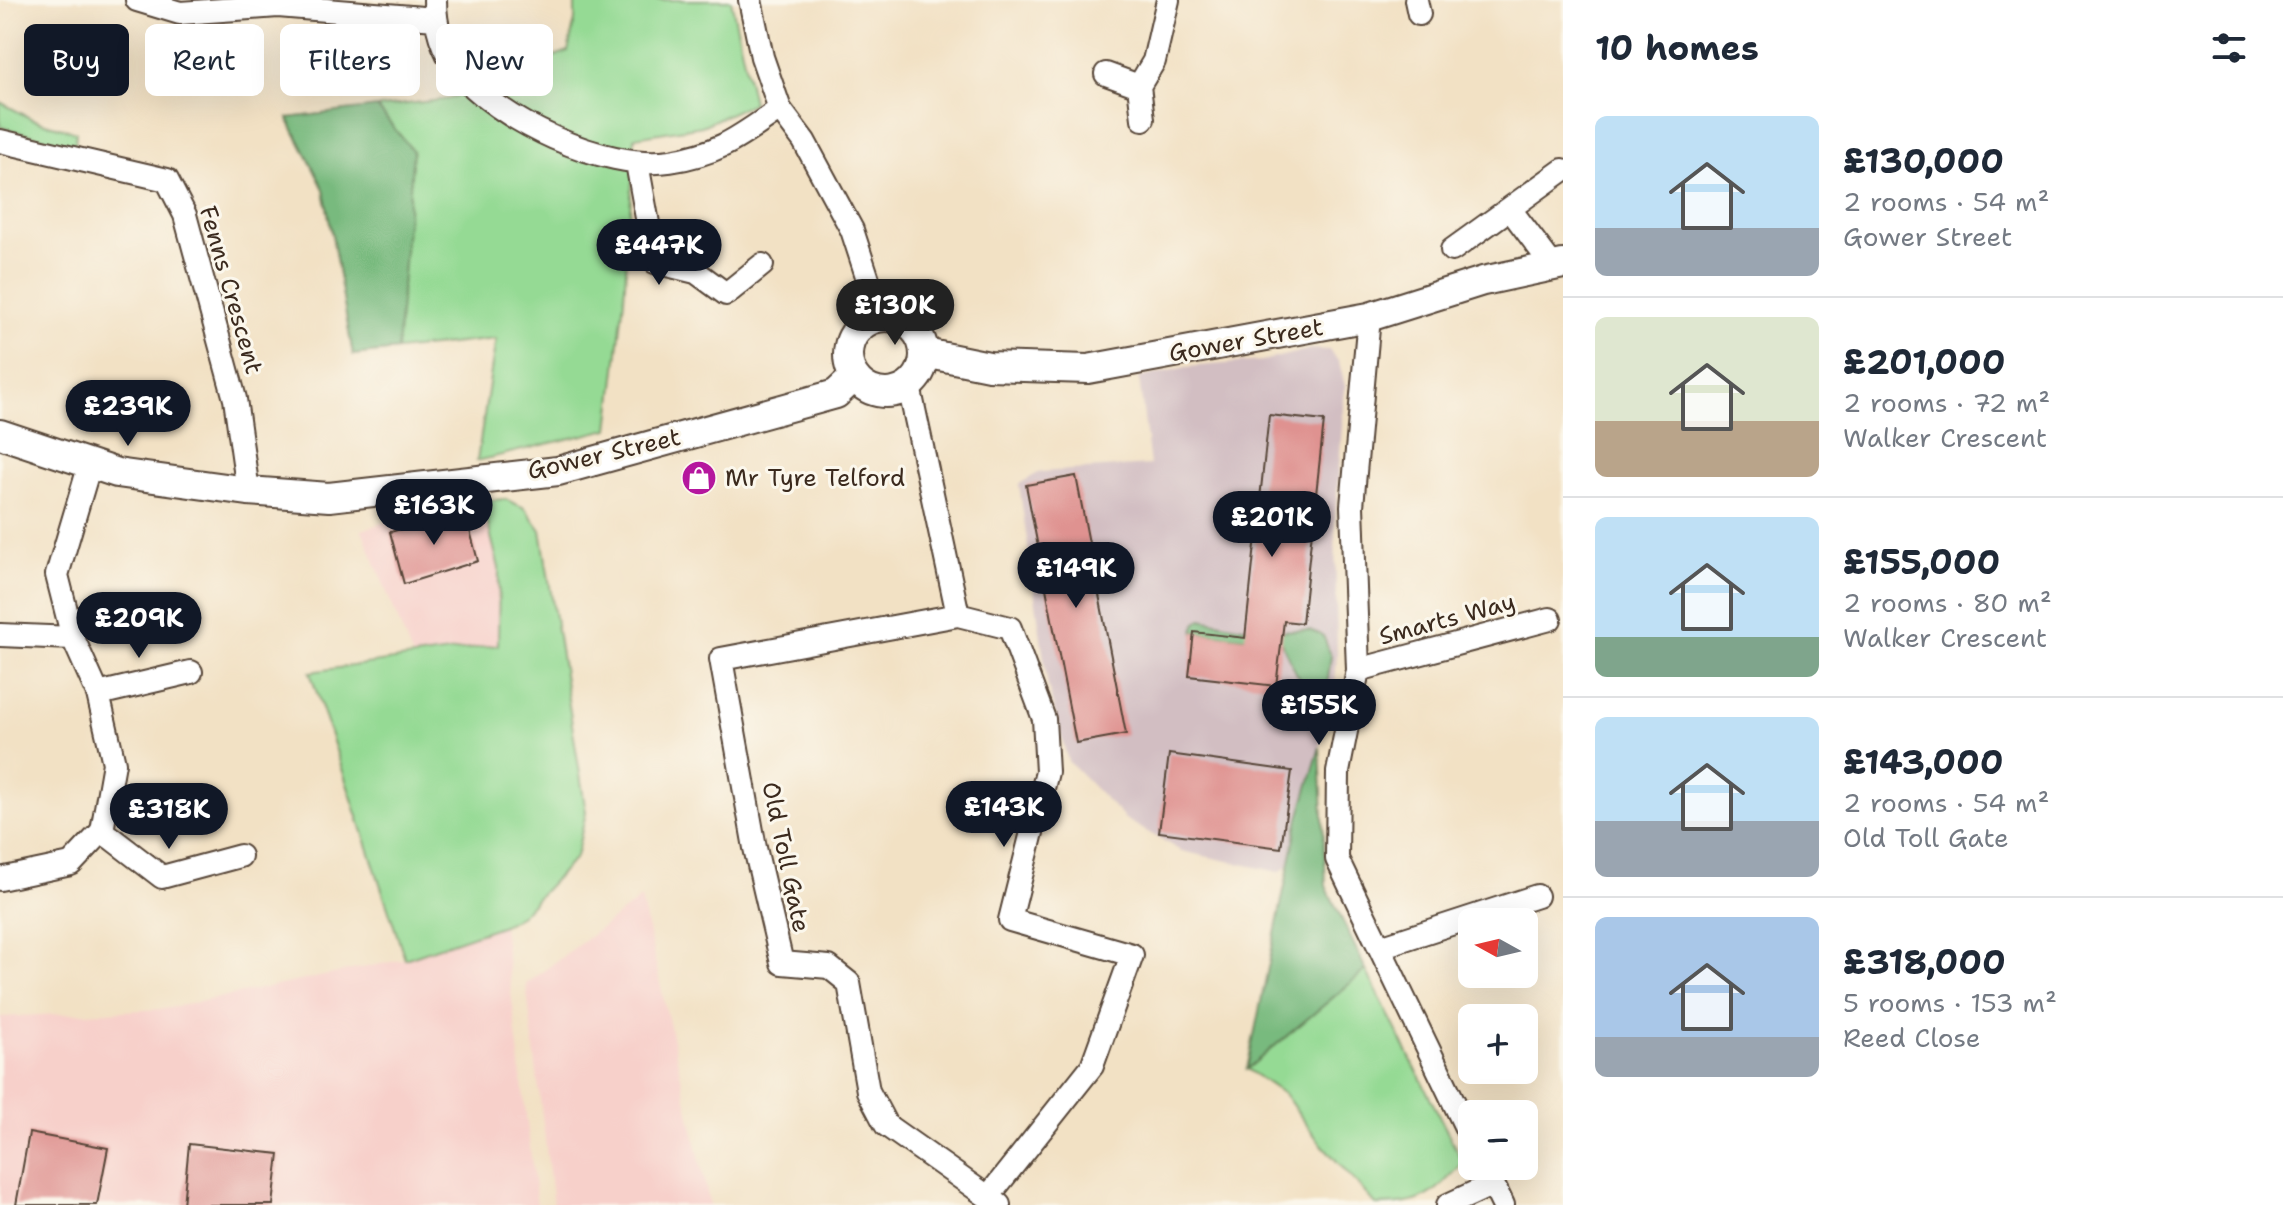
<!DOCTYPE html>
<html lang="en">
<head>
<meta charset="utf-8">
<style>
	:root { --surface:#fff; --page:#f6f6f7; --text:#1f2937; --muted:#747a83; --line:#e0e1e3; --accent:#111827 }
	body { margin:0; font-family:"Shantell Sans",sans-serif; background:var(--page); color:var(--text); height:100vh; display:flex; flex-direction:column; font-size:30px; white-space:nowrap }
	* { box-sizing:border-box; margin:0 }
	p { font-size:26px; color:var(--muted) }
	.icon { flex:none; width:44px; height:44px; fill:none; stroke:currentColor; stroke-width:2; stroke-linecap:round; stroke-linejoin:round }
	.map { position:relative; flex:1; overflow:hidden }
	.drawer { display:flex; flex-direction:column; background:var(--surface); width:720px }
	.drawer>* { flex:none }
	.banner { position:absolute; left:24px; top:24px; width:760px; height:72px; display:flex; gap:16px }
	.needle { width:52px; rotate:278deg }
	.fabs { position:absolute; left:1458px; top:908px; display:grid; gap:16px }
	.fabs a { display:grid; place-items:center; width:80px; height:80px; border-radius:12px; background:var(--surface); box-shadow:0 8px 32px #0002; font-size:40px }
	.price { position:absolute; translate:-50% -68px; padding:0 18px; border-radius:28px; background:var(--accent); color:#fff; font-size:26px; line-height:52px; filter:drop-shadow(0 2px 4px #0008) }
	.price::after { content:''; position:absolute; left:50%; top:48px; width:24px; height:18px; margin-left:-12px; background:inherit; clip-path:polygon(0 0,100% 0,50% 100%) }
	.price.current { background:#222; color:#fff }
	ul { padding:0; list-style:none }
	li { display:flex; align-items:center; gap:24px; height:200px; padding:0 32px }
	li+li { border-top:2px solid var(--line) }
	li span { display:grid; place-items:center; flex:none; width:224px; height:160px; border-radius:12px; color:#555 }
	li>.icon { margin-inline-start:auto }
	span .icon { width:96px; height:96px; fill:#fffc; stroke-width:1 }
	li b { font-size:34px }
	h2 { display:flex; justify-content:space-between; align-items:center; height:96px; padding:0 32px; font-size:34px }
	.chip { padding:0 28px; border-radius:12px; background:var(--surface); box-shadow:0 8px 32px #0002; font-size:28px; line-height:72px }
	.chip.current { background:var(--accent); color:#fff }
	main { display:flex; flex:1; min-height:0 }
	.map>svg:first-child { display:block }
	.built { fill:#f7d0ca }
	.industrial { fill:#d2bec2 }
	.green { fill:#95da94; stroke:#688259; stroke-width:2 }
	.forest { fill:#78ba7e; stroke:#5a724e; stroke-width:2 }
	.building { fill:#df9290 }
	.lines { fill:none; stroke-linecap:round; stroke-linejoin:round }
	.minor-casing { stroke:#564537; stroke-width:26 }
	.tertiary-casing { stroke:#564537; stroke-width:32 }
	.minor { stroke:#fff; stroke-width:22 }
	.tertiary { stroke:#fff; stroke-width:28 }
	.labels { text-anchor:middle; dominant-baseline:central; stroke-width:6; stroke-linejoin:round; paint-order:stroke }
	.street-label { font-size:24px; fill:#3b2a1e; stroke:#fbf7ec }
	.poi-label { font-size:24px; fill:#3b2a1e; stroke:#fbf7ec; text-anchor:start }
</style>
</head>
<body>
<main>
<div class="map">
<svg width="1563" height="1205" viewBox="0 0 1563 1205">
	<rect width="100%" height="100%" fill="#fbf7ec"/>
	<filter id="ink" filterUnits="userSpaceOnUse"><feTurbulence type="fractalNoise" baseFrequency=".0125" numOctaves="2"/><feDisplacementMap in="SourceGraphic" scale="16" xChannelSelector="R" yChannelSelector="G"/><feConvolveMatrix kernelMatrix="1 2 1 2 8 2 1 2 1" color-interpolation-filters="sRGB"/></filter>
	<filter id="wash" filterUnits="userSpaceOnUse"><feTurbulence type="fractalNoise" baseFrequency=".006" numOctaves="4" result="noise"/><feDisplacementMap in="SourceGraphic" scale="32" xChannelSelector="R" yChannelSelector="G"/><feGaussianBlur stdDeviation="1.8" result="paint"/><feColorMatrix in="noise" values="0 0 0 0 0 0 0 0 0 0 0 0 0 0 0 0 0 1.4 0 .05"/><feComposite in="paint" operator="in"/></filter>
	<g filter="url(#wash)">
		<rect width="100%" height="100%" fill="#f2e1c4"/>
		<path class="built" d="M482,501L499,568L498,645L413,658L362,530L414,512Z
			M641,898L710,1205H553L526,984Z
			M503,925L537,1205H0V1017L165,1009L405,959Z"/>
		<path class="industrial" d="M1311,349L1329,350L1339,362L1345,386L1335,520L1337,656L1334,697L1299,818L1292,863L1279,872L1181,851L1125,819L1068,761L1048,687L1019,484L1040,472L1150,465L1139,378L1186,367L1262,361Z"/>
		<path class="green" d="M575,0H731L753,103L702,126L635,137L624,299L609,429L477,461L496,339L353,355L324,189L288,118L449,99L568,51L575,20Z
			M0,102L32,119L76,132L75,146L0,127Z
			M505,499L525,508L541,530L586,812L576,857L521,915L503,925L405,959L310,672L498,645L499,568L482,501Z
			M1366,970L1463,1163C1431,1197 1424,1205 1376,1205L1318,1140L1285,1095L1247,1069Z"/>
		<path class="forest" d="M377,107L413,151L397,350L353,355L324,189L288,118Z
			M1201,619L1264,631L1310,630L1323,635L1331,656L1326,694L1314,697L1305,691L1281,642L1194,632L1195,624Z
			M1320,747L1326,886L1366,970L1247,1069L1299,818Z"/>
		<g id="blocks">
			<path class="building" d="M1269,415L1324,421L1302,623L1284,621L1276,686L1189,676L1194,632L1245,638Z
				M1076,476L1126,734L1076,743L1026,485Z
				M465,512L478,561L404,584L390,532Z
				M1169,754L1292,771L1281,848L1159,832Z
				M29,1133L108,1148L97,1205H16Z
				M189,1144L279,1154L273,1205H183Z"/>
		</g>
	</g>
	<g filter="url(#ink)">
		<use href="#blocks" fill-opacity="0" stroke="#564537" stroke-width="2"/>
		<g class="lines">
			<defs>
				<path id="minor" d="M137,0L180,13L278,6L435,19
					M435,0C435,25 442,49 457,69C496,120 606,171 670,161C721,153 739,137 780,109
					M750,0L762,57L780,109L804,141L852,230L880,316
					M1416,0L1419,14
					M1106,74L1139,86
					M1143,119L1139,86L1154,61L1168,0
					M0,141L167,180L185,215L235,399L248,491
					M637,163L655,262L696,272L726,294L762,265
					M1510,209L1553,266
					M1452,250L1563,170
					M1369,317L1352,506L1358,670L1338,772L1337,859L1472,1140
					M909,386L958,615L1010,628L1044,719L1047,772L1010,920L1132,955L1092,1066L988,1197L999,1205
					M958,615L721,659L755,848L782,963L829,967L849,983L868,1091L886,1125L988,1197
					M0,635L73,638
					M1358,670L1550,619
					M98,694L191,672
					M102,831L162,877L240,856
					M0,879L71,864L102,831L114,763L98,694L73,638L57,575L90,464
					M1380,947L1537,896
					M1484,1166L1503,1205
					M1448,1205L1493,1184"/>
				<path id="tertiary" d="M848 355a38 38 0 1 1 76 0a38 38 0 1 1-76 0Z
					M925,353L989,366L1088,369L1369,317L1483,281L1563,264
					M0,434L117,473L248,491L329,497L558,471L836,394L854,377"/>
			</defs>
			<use href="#minor" class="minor-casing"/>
			<use href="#tertiary" class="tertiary-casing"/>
			<use href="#minor" class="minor"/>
			<use href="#tertiary" class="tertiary"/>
		</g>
	</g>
	<defs>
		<symbol id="shop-disc" viewBox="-11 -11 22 22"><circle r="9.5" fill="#b5179e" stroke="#fbf7ec"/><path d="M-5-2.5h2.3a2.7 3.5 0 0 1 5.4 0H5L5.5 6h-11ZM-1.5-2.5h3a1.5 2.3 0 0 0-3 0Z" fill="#fff"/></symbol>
	</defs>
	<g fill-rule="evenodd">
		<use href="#shop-disc" x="679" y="458" width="40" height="40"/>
	</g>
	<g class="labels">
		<g class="street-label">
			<text transform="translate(231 290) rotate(74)">Fenns Crescent</text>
			<text transform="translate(1246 340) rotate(-10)">Gower Street</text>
			<text transform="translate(604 454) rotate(-13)">Gower Street</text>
			<text transform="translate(1447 619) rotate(-15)">Smarts Way</text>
			<text transform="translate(786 857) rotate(78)">Old Toll Gate</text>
		</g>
		<g class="poi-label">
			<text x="725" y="478">Mr Tyre Telford</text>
		</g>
	</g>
</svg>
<div class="fabs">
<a><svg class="needle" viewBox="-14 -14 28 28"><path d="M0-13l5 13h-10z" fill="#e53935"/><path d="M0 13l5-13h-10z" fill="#747a83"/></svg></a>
<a>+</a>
<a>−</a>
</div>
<b class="price" style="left:659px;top:287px">£447K</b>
<b class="price current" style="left:895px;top:347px">£130K</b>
<b class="price" style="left:128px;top:448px">£239K</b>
<b class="price" style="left:434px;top:547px">£163K</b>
<b class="price" style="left:1272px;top:559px">£201K</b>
<b class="price" style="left:1076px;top:610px">£149K</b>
<b class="price" style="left:139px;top:660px">£209K</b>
<b class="price" style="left:1319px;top:747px">£155K</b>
<b class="price" style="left:1004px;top:849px">£143K</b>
<b class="price" style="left:169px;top:851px">£318K</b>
<div class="banner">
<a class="chip current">Buy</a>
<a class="chip">Rent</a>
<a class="chip">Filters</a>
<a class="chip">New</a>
</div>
</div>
<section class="drawer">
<h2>10 homes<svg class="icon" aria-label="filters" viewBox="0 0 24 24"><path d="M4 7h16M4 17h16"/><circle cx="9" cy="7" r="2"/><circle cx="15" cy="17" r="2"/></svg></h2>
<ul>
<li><span style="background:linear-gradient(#bfe0f5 70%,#9aa5b1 0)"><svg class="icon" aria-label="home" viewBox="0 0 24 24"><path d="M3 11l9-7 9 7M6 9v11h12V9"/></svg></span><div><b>£130,000</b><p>2 rooms · 54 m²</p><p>Gower Street</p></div></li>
<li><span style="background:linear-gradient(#dfe7d0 65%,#b9a48a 0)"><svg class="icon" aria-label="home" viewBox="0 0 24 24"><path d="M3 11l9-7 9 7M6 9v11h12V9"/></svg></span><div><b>£201,000</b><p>2 rooms · 72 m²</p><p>Walker Crescent</p></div></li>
<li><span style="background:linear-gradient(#bfe0f5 75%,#7fa58c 0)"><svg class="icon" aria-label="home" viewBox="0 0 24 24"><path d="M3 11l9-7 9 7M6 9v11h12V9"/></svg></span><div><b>£155,000</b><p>2 rooms · 80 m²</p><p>Walker Crescent</p></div></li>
<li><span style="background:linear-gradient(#bfe0f5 65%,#9aa5b1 0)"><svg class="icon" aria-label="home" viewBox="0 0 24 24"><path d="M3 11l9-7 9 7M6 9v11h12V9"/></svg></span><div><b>£143,000</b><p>2 rooms · 54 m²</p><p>Old Toll Gate</p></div></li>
<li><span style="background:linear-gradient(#a9c7e8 75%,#9aa5b1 0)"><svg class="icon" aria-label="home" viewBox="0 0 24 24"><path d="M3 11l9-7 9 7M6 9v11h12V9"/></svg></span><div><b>£318,000</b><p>5 rooms · 153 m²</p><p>Reed Close</p></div></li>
</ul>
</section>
</main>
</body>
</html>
